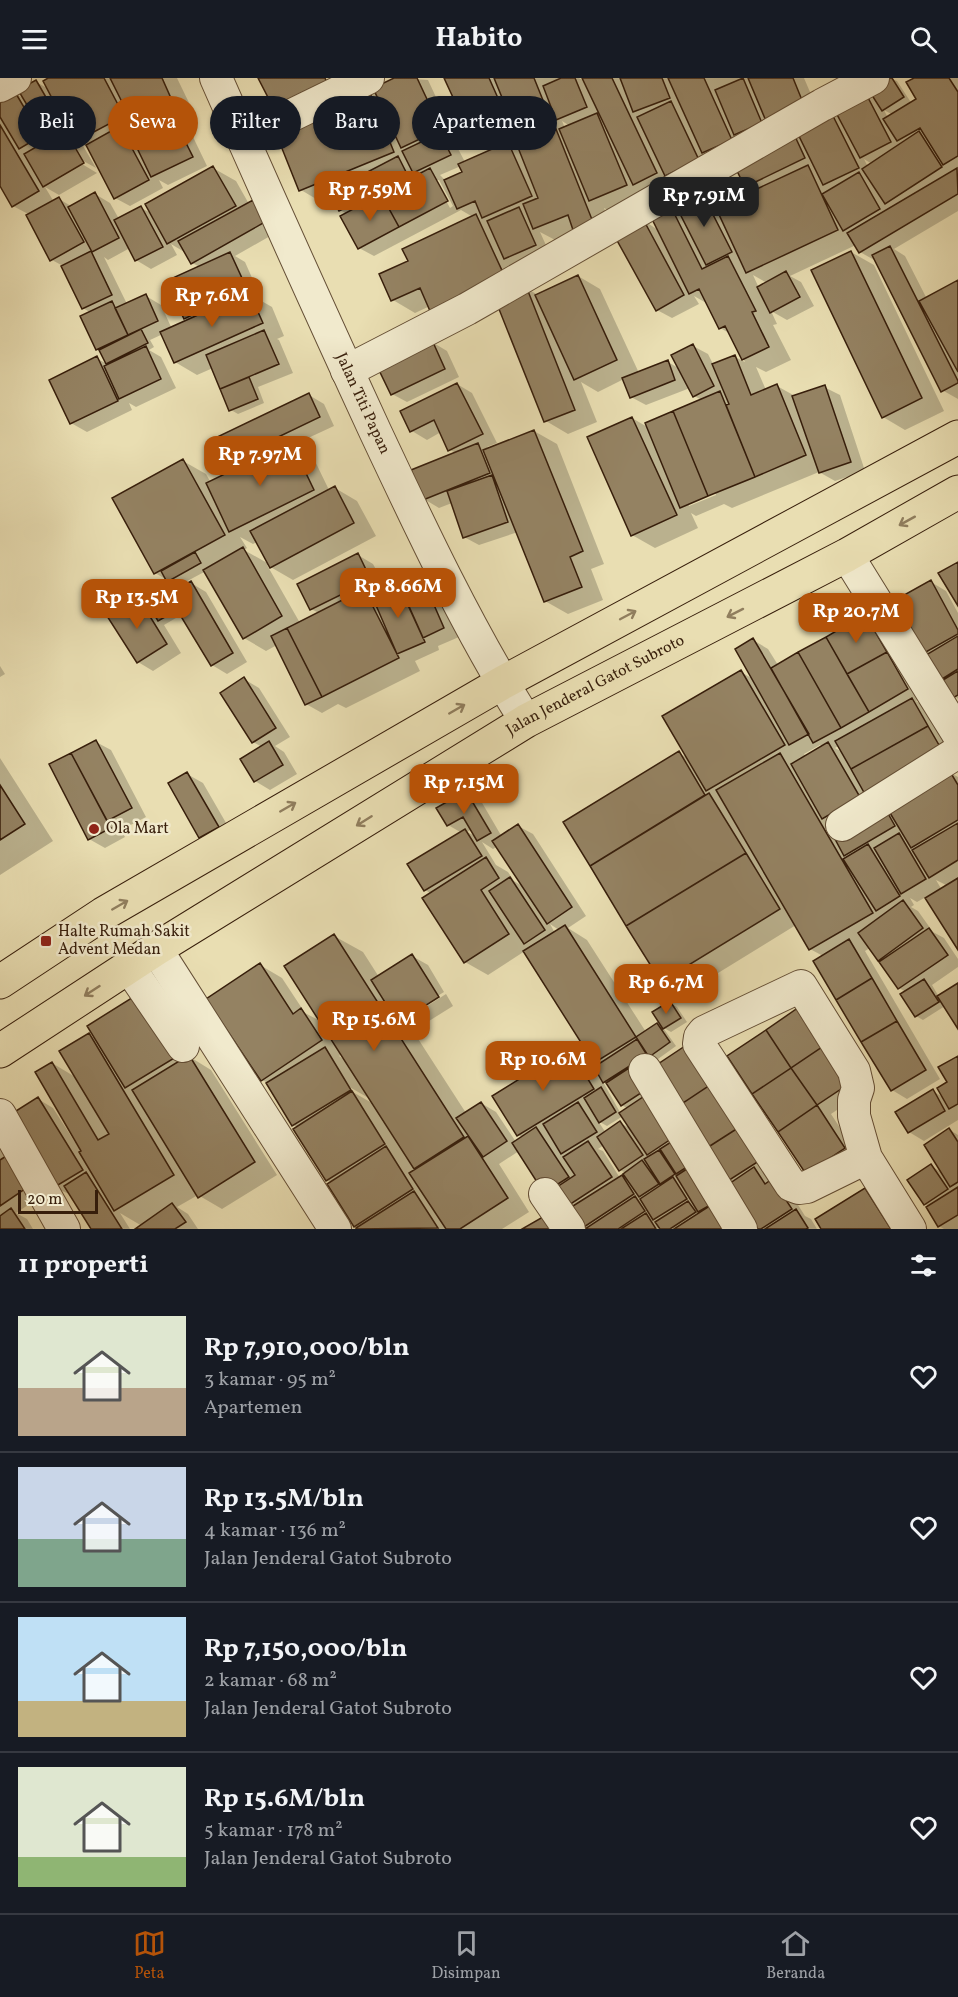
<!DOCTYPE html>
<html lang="id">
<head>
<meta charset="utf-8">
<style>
	:root { --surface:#171b24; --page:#242831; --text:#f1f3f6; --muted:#9ea1a6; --line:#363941; --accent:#b45309 }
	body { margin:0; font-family:Vollkorn,serif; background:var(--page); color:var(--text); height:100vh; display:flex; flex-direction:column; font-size:22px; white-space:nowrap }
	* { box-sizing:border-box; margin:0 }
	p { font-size:20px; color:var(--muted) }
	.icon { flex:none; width:33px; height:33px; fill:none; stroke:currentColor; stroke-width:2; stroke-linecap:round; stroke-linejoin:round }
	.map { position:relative; height:1151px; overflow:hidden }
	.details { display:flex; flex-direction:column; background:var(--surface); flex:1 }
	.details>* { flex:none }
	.banner { position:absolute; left:18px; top:18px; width:600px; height:54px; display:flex; gap:12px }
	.scale { position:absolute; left:18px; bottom:15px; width:80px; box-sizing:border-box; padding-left:6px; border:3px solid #371e0b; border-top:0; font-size:16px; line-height:21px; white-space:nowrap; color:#371e0b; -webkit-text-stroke:4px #f1eacd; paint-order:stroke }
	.price { position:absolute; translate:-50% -51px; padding:0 14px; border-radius:12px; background:var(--accent); color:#fff; font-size:20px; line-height:39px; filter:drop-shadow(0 2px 3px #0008) }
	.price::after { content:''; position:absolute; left:50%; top:36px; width:18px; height:14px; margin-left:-9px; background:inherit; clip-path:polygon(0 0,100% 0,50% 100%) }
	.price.current { background:#222; color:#fff }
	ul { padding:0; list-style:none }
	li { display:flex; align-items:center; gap:18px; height:150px; padding:0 18px }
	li+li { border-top:2px solid var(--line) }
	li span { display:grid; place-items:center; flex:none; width:168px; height:120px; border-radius:0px; color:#555 }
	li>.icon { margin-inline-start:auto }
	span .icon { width:72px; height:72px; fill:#fffc; stroke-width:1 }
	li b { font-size:26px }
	h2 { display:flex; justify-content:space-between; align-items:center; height:72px; padding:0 18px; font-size:26px }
	.pill { padding:0 21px; border-radius:27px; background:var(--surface); box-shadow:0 2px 4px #0004; font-size:21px; line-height:54px }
	.pill.current { background:var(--accent); color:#fff }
	header { display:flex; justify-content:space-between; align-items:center; height:78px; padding:0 18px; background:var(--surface); font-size:27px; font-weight:700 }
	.tab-bar { display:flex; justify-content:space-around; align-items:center; height:84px; border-top:2px solid var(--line); background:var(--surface); font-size:16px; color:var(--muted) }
	.tab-bar a { display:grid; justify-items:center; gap:3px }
	.tab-bar .current { color:var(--accent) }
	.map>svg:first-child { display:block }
	.shadow { fill:#0003; fill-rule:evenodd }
	.building { fill:#948262; stroke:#371e0b; stroke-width:1.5 }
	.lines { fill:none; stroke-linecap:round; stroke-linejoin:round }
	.minor-casing { stroke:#644e35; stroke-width:34 }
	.major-casing { stroke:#371e0b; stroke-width:35 }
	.minor { stroke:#f1eacd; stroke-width:32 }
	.major { stroke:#e9deb2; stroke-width:33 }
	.oneway { stroke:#907e5e }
	.poi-dot { fill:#8f2418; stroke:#f1eacd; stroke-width:2 }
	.labels { text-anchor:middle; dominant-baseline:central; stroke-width:5; stroke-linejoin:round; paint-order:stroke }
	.street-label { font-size:16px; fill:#371e0b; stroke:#f1eacd }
	.poi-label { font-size:16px; fill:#371e0b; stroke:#f1eacd; text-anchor:start }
</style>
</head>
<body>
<header><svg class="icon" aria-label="menu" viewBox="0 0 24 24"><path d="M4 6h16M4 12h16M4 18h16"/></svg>Habito<svg class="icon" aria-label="search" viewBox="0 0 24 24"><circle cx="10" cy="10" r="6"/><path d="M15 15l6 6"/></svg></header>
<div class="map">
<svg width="958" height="1151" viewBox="0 0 958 1151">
	<rect width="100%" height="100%" fill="#e9deb2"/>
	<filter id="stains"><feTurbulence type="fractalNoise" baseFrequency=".00333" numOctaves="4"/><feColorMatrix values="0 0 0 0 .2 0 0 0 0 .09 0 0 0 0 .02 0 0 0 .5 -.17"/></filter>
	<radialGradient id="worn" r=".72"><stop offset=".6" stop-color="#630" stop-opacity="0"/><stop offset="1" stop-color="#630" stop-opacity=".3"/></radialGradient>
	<path class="shadow" d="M52,0H177L192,31L182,36L207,88L168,107L159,102L163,110L130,128L115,120L89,70L82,66L96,90L78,80L77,83L97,95L59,117L45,109L54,124L59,121L71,128L95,116L110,125L119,141L141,130L153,136L213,90L236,103L249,126L279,153L235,178L245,184L261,220L258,221L272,229L284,258L277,261L279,262L293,295L258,309L264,325L238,336L231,332L213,290L197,297L175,284L163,256L150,262L154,269L149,272L161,279L176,310L136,329L129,325L132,332L87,354L71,345L96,280L109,287L101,273L97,271L91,235L83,230L63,188L52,182L30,137L13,128L0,105V24L15,15L26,22L36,4L49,11ZM171,166L186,175L192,185L200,189L185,240L190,243L172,251L161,227L146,218L127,226L104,179L108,182L130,170L136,182L151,191L177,177Z
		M398,0L428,2L455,60L450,62L455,65L465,84L508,65L520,72L527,64L520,60L515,49L485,62L470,53L446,0H579L586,4L584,0H804L819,35L793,56L802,61L830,34L840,40L889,0L897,3L912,26L918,21L916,0H958V133L894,171L905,178L927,221L958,204V321L942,312L876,183L860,174L856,167L790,198L801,204L814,228L787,242L771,233L777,246L773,247L791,282L766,294L756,289L766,312L777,308L795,318L824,309L840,317L865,393L835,403L819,394L732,430L724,426L696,438L691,435L698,450L655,470L632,457V340L649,350L702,322L694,318L690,310L646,327L631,319L624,301L598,314L581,304L597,344L568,356L546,343L498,225L430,228L415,235L393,222L410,184L473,139L461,132L374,178L359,170L347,136L340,132L334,120L323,125L301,112L368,11L378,17ZM884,32L893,37L888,40ZM562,43L570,48L565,50ZM706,76L726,87L734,84L746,108L755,113L719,130L716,124L701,115L682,137L671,131L658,152L643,142L657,232L672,240L699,226L694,218L708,226L720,250L731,256L745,284L735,279L714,288L708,276L693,268L680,291L668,284L639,295L600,211L578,198L538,217L526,210L550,176L540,154L557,163L615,157L604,130L613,135L713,90ZM864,81L872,86L868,89ZM461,88L464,95L446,103L440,97ZM435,102H439L453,128L450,130ZM753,197L767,205L759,210ZM715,414L716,417L689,428V424Z
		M851,174L874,187L944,333L905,352L883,339Z
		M432,264L447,273L459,299L407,324L392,316Z
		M457,306L472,315L497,365L487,369L488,372L534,353L557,366L604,486L591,491L603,522L568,536L545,523L518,454L479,467L464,459L452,425L439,430L424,421L456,375L450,372L441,354L427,362L412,353Z
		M309,317L324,326L334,348L293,367L313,379L329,412L335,410L357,423L376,458L293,502L267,487L300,545L319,535L311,531L358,477L373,486L386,510L374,516L376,518L399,508L408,513L424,506L439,515L459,559L438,568L439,572L415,583L420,593L346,630L338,626L322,635L306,626L277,567L266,573L244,560L206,493L178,508L155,495L183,383L206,396L211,405L241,390L227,383ZM240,459L253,466L257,464L269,486L244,472L247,470Z
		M931,504L946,513L958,535V621L918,583Z
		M191,505L206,514L247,584L227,596L212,587L181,537L164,547L181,575L153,593L138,584V520L151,528L160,511L169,518Z
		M865,538L880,546L922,620L916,623L927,630L957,683L886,734L894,739L949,694L958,699V869L926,819L917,824L910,820L914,827L911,829L918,833L933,854L944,860L958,881V889L932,907L939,919L958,907V948L945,928L923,942L916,938L906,914L899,910L882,884L870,870L865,873L940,1001L907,1021L892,1012L823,878L810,871L796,847L684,916L662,903L565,744L679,675L689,681L741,594L753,601V562L768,571L778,587ZM820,667L823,669L806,679L804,676ZM840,667L844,675L835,670ZM936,802L944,806L947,808L942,812Z
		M0,588L5,596L0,599Z
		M244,601L259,610L290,659L275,668L284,674L297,696L270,712L255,703L242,681L262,669L253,664Z
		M96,664L111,672L146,739L121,752L125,759L105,770L89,761Z
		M0,680L53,763L0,797Z
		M187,696L203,705L233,757L216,768L200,759L170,706Z
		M466,715L481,723L502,759L518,748L533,756L586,838L568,850L587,862L646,954L657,947L664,951L676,968L658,981L661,986L773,1092L765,1098L788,1111L805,1138L811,1141L817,1151H577L555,1133L519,1073L499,1086L529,1134L502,1151H358L359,1150L355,1148L332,1105L327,1102L298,1049L293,1047L268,1005L262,1002L260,887L282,900L305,935L322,944L334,858L363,874L379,899L412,878L428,887L444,914L405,938V942L446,916L453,928L413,953L466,1035L481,1025L496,1034L516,1064L522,1059L518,1057L569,972L591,985L595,990L600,987L595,984L525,873L488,897L465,884L432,816L425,812L462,755L448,747ZM472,751L477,759L467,754ZM482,764L493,771L498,768L524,809L514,803L508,794L496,787ZM550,846L559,852L555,855ZM342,976L347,983L339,978ZM602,1002L608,1006L622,1027L628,1031L621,1036ZM346,1007L372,1022V1025L344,1009ZM623,1038L632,1051L620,1045L606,1055L598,1043L607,1048ZM604,1067L620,1092L626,1095L630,1103L622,1099L620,1100L603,1073L598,1071Z
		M670,925L677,929L687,944L671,954L664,950Z
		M89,957L98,962L190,979L211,992L277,1097L222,1131L198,1117L177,1129L188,1136L198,1151H137L142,1148L120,1135L130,1151H92L71,1117L54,1109L38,1021L53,1030L80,1072L82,1071L52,985L77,1000Z
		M729,979L867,1012L831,1036L859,1079L807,1095Z
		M958,980V1042L924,1063L909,1054L933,1013L944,1020Z
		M0,1034L49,1113L16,1135L27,1141L33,1151H0Z
		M950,1052L958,1057V1151H944L939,1148L929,1129L925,1126L931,1088L943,1095Z
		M865,1112L887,1125L904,1151H823Z"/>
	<path class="building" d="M48,0H104L124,38L75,64L43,3Z
		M110,0H162L170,18L129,38Z
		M258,0H325L327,5L274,31Z
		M394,0H417L441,51L401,70L373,10Z
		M444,0H489L506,38L469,54Z
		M494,0H534L553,47L519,61Z
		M561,0H575L587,29L556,42L543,8Z
		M582,0H612L657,95L633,107Z
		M620,0H662L670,20L633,34Z
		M668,0H704L732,62L702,75Z
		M743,0L762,45L734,57L715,12Z
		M748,0H793L804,27L766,43Z
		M886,0H892L904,19L882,33L868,11Z
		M914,0H949L958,14V78L943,87L920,50L897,63L883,41L916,21L906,4Z
		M36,2L62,47L45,57L18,12Z
		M368,10L394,74L299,113L273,48Z
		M863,10L891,64L860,80L832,27Z
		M15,14L41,58L19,71L0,39V22Z
		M671,23L699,82L665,98L637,39Z
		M166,25L193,79L151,99L125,45Z
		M830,32L859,90L823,107L795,50Z
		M597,35L627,107L589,123L559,51Z
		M0,47L39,113L12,129L0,108Z
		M120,48L149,102L114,121L86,67Z
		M556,51L593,144L573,152L568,137L533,151L523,126L538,120L517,67Z
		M65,52L84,85L43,109L24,76Z
		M919,53L942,89L885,126L862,91Z
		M793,54L805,80L745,109L732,83Z
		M440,55L451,77L413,95L402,73Z
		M508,64L532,118L482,140L475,123L457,131L444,102L462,94L458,86Z
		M398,78L408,98L339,133L329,114Z
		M808,87L838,152L746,195L716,130Z
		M213,88L236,128L167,166L145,126Z
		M430,90L448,123L399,149L381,116Z
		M957,90L958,116L859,175L847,155Z
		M859,94L880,131L843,153L822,116Z
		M701,113L732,174L706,187L675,126Z
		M95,114L119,160L92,174L68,129Z
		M381,116L399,149L358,171L340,138Z
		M59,119L84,164L50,183L26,137Z
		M253,122L265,144L191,186L178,163Z
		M141,128L163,169L135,183L114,142Z
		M519,129L536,167L504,181L487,143Z
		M671,129L702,191L728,178L756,233L752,234L769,269L742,282L725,248L719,251L699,211L689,216L651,139Z
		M476,136L505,199L430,233L420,210L391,223L379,196L408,183L402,171Z
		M643,141L684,217L656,233L614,157Z
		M890,168L958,303V305L941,314L872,177Z
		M91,173L112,217L82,231L61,188Z
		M851,173L922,320L882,340L811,192Z
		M230,174L247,211L184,241L166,203Z
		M786,193L800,219L770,235L757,209Z
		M578,197L617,282L574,302L535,217Z
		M958,202V294L919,223Z
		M526,208L575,332L544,344L495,221Z
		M249,214L263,245L174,285L160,254Z
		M146,216L158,243L128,257L115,230Z
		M112,223L128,257L96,272L80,238Z
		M141,251L148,265L106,286L99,272Z
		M264,252L279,286L220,311L206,277Z
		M432,262L445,291L391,317L377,288Z
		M693,266L714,308L693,319L671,277Z
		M146,268L161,301L119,321L104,288Z
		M735,277L751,317L777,306L806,377L755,399L726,327L729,326L712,286Z
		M97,278L118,323L70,346L49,302Z
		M668,282L675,302L630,320L622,300Z
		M249,299L258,321L229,333L220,311Z
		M457,305L483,356L448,373L434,342L410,354L400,333Z
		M825,307L851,384L819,395L792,318Z
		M720,313L755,399L708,418L673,333Z
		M309,315L320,339L226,384L215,360Z
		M673,333L708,418L680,430L645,345Z
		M632,339L677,437L631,458L587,359Z
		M534,352L583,473L570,479L582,509L544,524L483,372Z
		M291,364L314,412L229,454L206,405Z
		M478,365L490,395L423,422L411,392Z
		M183,381L225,457L154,496L112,420Z
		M492,397L508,444L463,460L447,413Z
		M335,408L354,445L270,490L250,453Z
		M243,469L282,538L243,561L203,492Z
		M195,474L201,485L167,504L161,493Z
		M358,475L371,502L310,532L297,506Z
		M958,484V528L938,495Z
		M931,502L958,552V556L917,579L888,526Z
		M191,503L233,575L211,588L168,517Z
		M424,504L444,550L423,560L402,514Z
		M399,506L425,564L397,576L372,518Z
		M160,509L174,534L158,543L144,519Z
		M364,511L399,580L322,619L287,550Z
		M138,519L167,566L137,585L107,538Z
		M865,536L887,574L847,596L826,559Z
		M287,550L322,619L305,627L271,558Z
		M958,558V591L931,608L916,583Z
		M826,559L869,634L841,650L798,574Z
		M753,560L809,656L789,667L735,571Z
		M798,574L841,650L813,665L771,590Z
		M887,574L908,611L869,634L847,596Z
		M741,592L785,667L706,713L662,638Z
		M958,593V617L953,620L943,602Z
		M244,599L276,650L252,665L220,615Z
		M912,620L928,648L851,691L835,663Z
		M928,648L943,674L866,718L851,691Z
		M96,662L132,730L107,743L71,675Z
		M269,663L283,687L254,704L240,681Z
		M828,664L860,719L822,741L791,686Z
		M679,673L705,717L590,788L563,744Z
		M71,675L111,750L88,762L49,686Z
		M780,675L873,835L809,872L716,712Z
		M949,692L958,707V742L911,770L887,730Z
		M187,694L219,749L199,760L168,705Z
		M0,707L25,746L0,762Z
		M466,713L491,755L477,763L463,739L447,748L436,730Z
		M709,715L746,775L626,848L590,788Z
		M886,732L895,748L844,778L835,761Z
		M958,745V782L929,800L912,772Z
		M518,746L572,829L547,846L492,763Z
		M465,751L482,778L424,813L407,786Z
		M899,755L926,801L901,816L874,770Z
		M868,766L900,818L876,833L843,781Z
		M746,775L780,831L661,904L626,848Z
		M486,779L499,800L481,812L509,856L464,885L422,820Z
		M510,799L545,852L524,866L489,813Z
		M958,800V872L925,820Z
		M903,822L923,850L878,883L858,855Z
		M565,847L636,959L594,985L523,873Z
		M929,850L948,877L898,911L879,884Z
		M334,856L464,1059L414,1091L284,888Z
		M849,861L872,900L836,922L813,883Z
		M412,876L439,919L398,945L371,902Z
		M260,885L293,936L301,930L322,962L261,1003L206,921Z
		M872,900L897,943L861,964L836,922Z
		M924,901L939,924L915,939L900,916Z
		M958,905V951L937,918Z
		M138,916L176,979L125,1010L87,948Z
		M670,923L681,940L663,951L652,934Z
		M802,927L828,965L791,990L766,952Z
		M897,943L926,992L891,1013L861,964Z
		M657,945L670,964L649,979L636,959Z
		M766,952L791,990L752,1016L727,978Z
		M89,955L174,1097L114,1133L79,1074L81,1073L35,994L52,984L98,1062L109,1056L59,973Z
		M637,961L647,977L603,1005L594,989Z
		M828,965L853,1003L817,1027L791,990Z
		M685,968L710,1007L671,1033L646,994Z
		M325,969L351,1012L292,1048L266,1005Z
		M569,970L594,1011L517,1058L492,1018Z
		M189,977L255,1084L198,1120L132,1012Z
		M958,978V1026L949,1031L937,1010L947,1004L938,989Z
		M629,990L644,1013L621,1028L606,1005Z
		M791,990L817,1027L778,1054L752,1016Z
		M710,1007L738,1050L699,1075L671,1033Z
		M601,1009L616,1034L599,1045L584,1020Z
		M933,1011L945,1033L908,1055L895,1034Z
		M352,1013L385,1066L326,1103L293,1051Z
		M652,1013L680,1055L647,1077L619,1035Z
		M38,1019L83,1092L53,1110L8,1038Z
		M481,1024L507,1063L483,1079L456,1040Z
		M578,1024L597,1054L561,1076L543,1046Z
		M817,1027L845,1070L806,1096L778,1054Z
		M620,1043L643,1077L619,1093L597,1059Z
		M536,1049L569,1099L544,1115L512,1065Z
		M738,1050L759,1083L720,1108L699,1075Z
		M949,1050L958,1064V1104L950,1109L924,1067Z
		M682,1057L698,1082L676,1096L660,1071Z
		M468,1058L508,1120L460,1151H446L409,1095Z
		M588,1063L612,1099L566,1129L554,1111L575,1097L563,1079Z
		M386,1068L413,1111L354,1149L327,1106Z
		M659,1072L675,1096L660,1106L644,1081Z
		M14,1073L35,1104L0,1128V1082Z
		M642,1082L659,1106L639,1119L623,1096Z
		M696,1085L719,1122L698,1134L676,1098Z
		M931,1086L948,1111L924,1127L907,1102Z
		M754,1089L765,1106L772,1101L792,1131L761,1151H750L723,1110Z
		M86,1094L122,1151H91L64,1108Z
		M622,1097L634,1116L581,1151L565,1133Z
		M673,1099L687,1121L653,1142L640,1121Z
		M958,1109V1137L938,1149L926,1129Z
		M865,1110L891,1151H821L815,1141Z
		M414,1113L438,1150L356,1151V1150Z
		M635,1118L645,1133L618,1151H585Z
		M688,1123L696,1134L670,1151H660L655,1144Z
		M172,1125L186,1144L175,1151H135Z
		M711,1127L726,1151H674Z
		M11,1130L25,1151H0V1138Z
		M796,1131L808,1150L806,1151H765Z
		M555,1132L566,1151H522Z
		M646,1135L656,1151H621Z"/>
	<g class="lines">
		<defs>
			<g id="minor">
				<path id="s1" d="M216,0C268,118 321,236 375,353C421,451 468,551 526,643"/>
				<path d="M0,8L15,0"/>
				<path d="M243,61L368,0"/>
				<path d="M347,293L467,231L822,27L873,0"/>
				<path d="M847,477L958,656"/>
				<path d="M842,747L958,674"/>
				<path d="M156,871L335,1151"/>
				<path d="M129,889L183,968"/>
				<path d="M645,992L741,1151"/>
				<path d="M0,1037L64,1151"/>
				<path d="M866,1080L807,1109L799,1110L791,1107L699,966L700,959L704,954L801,908L854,993L858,1010L854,1022V1038L866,1080L910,1151"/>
				<path d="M545,1116L569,1151"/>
			</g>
			<g id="major">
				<path d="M0,904L103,836L502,605L958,359"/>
				<path id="s2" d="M0,973L156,871L526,643L847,477L958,414"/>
			</g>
		</defs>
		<use href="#minor" class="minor-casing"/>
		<use href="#major" class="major-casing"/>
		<use href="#minor" class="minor"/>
		<use href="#major" class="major"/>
	</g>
	<defs><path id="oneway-shaft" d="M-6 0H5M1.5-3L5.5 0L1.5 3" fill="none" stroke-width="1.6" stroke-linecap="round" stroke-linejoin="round" transform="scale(1.5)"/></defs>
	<g class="oneway">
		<use href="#oneway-shaft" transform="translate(907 443) rotate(151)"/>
		<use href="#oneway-shaft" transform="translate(735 535) rotate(153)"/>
		<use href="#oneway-shaft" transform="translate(628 537) rotate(-28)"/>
		<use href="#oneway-shaft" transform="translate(457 631) rotate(-30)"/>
		<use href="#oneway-shaft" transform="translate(288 729) rotate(-30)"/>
		<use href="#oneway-shaft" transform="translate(364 743) rotate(148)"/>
		<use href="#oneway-shaft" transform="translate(120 827) rotate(-30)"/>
		<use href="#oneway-shaft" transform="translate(92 913) rotate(147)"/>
	</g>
	<g class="poi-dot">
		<circle cx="94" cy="751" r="6"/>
		<rect x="40" y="857" width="12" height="12" rx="3"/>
	</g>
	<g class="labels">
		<g class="street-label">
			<text stroke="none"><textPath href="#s1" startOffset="357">Jalan Titi Papan</textPath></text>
			<text stroke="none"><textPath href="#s2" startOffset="699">Jalan Jenderal Gatot Subroto</textPath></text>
		</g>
		<g class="poi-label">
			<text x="106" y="751">Ola Mart</text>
			<text x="58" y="854">Halte Rumah Sakit<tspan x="58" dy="18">Advent Medan</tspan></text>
		</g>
	</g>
	<rect width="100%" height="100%" filter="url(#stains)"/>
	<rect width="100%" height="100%" fill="url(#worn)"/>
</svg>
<div class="scale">20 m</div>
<b class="price" style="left:370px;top:144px">Rp 7.59M</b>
<b class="price current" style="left:704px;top:150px">Rp 7.91M</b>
<b class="price" style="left:212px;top:250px">Rp 7.6M</b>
<b class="price" style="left:260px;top:409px">Rp 7.97M</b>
<b class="price" style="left:398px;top:541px">Rp 8.66M</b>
<b class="price" style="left:137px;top:552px">Rp 13.5M</b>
<b class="price" style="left:856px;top:566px">Rp 20.7M</b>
<b class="price" style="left:464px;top:737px">Rp 7.15M</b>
<b class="price" style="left:666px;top:937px">Rp 6.7M</b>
<b class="price" style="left:374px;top:974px">Rp 15.6M</b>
<b class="price" style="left:543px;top:1014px">Rp 10.6M</b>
<div class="banner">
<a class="pill">Beli</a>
<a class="pill current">Sewa</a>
<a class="pill">Filter</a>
<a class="pill">Baru</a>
<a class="pill">Apartemen</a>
</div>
</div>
<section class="details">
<h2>11 properti<svg class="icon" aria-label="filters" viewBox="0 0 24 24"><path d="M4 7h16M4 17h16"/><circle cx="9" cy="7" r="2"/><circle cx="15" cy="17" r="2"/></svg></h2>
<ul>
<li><span style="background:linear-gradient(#dfe7d0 60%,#b9a48a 0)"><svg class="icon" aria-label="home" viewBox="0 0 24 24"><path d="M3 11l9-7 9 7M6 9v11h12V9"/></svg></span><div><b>Rp 7,910,000/bln</b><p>3 kamar · 95 m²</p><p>Apartemen</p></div><svg class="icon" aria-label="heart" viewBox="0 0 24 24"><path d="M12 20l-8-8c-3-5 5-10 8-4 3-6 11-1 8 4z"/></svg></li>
<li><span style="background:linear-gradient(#c9d6e8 60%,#7fa58c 0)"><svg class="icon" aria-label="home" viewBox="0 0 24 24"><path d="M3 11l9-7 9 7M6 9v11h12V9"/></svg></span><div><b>Rp 13.5M/bln</b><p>4 kamar · 136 m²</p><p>Jalan Jenderal Gatot Subroto</p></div><svg class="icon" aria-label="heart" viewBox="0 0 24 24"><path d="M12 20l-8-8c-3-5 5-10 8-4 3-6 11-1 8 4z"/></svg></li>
<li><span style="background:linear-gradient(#bfe0f5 70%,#c2b280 0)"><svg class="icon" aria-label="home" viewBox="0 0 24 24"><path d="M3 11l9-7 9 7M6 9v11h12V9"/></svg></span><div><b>Rp 7,150,000/bln</b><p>2 kamar · 68 m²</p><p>Jalan Jenderal Gatot Subroto</p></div><svg class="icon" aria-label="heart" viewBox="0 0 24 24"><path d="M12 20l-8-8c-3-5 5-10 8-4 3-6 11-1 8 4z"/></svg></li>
<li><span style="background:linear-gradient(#dfe7d0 75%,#8fb573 0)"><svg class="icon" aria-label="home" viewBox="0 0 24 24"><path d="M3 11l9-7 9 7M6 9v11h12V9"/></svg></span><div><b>Rp 15.6M/bln</b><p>5 kamar · 178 m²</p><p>Jalan Jenderal Gatot Subroto</p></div><svg class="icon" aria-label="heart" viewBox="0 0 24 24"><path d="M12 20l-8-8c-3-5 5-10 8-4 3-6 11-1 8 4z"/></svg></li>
</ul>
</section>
<nav class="tab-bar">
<a class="current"><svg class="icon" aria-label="map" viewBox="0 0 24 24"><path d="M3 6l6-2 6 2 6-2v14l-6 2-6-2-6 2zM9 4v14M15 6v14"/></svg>Peta</a>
<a><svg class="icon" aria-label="saved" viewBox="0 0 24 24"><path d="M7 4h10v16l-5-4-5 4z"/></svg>Disimpan</a>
<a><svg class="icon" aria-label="home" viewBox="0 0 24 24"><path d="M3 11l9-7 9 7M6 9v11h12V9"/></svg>Beranda</a>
</nav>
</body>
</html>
